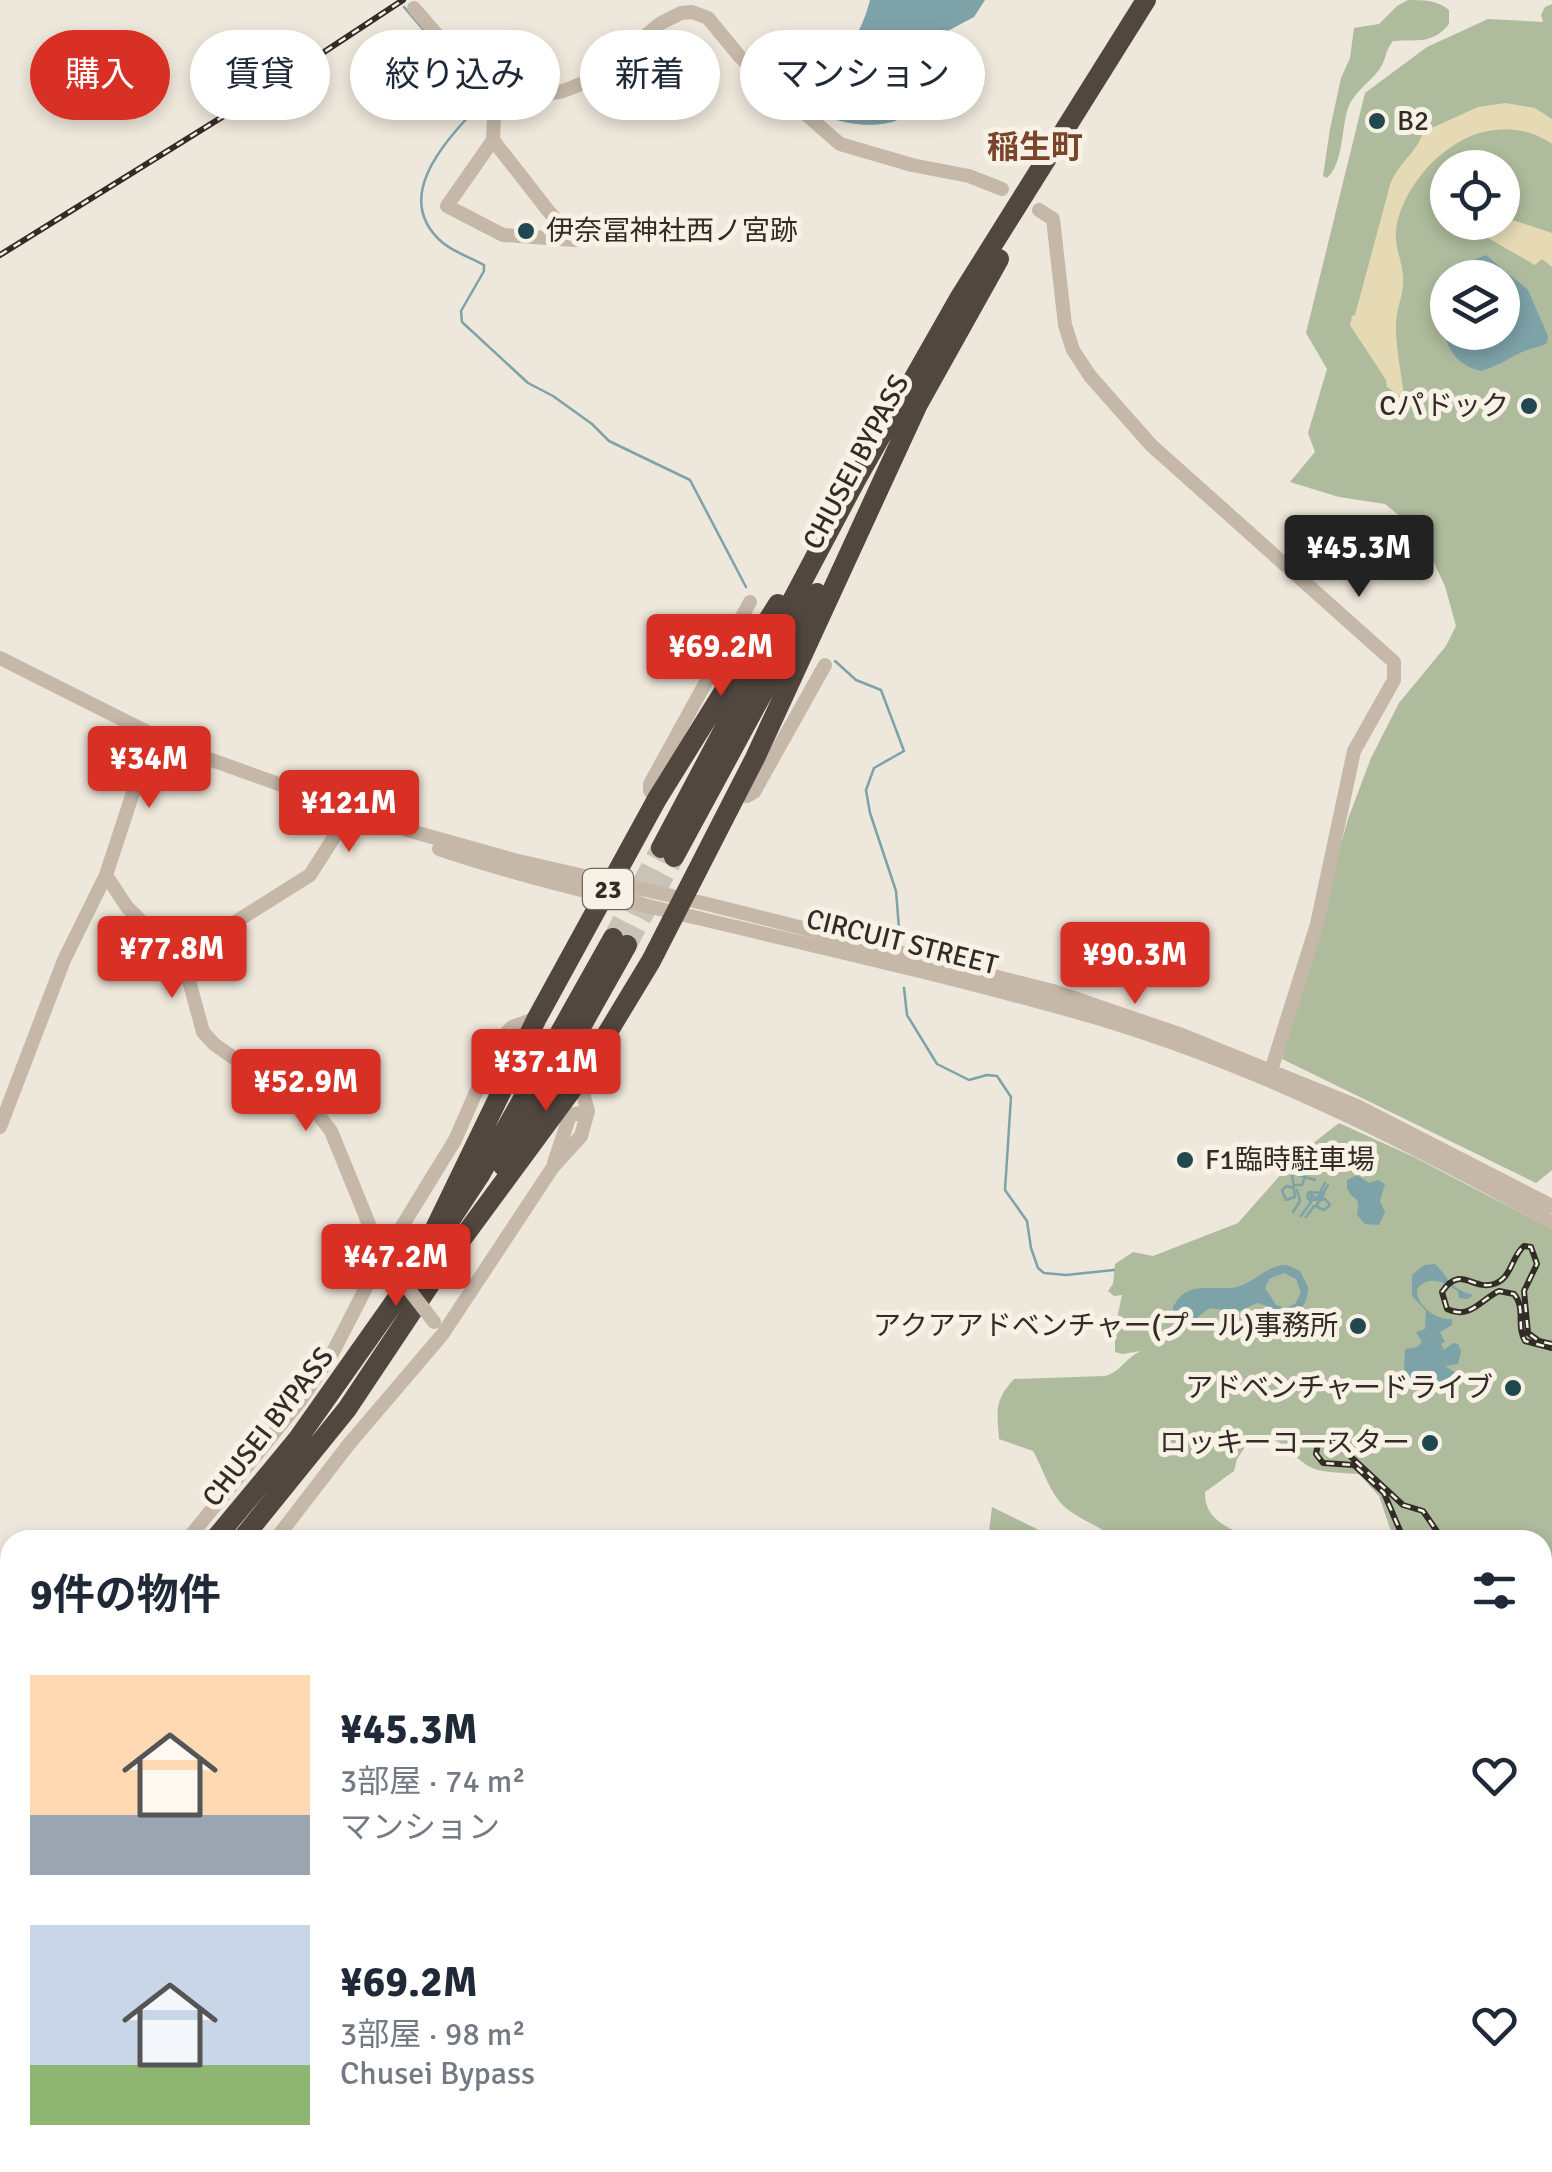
<!DOCTYPE html>
<html lang="ja">
<head>
<meta charset="utf-8">
<style>
	:root { --surface:#fff; --page:#f2f2f3; --text:#1f2937; --muted:#747a83; --accent:#d93025 }
	body { margin:0; font-family:Signika,"Noto Sans JP",sans-serif; background:var(--page); color:var(--text); height:100vh; display:flex; flex-direction:column; font-size:38px; white-space:nowrap }
	* { box-sizing:border-box; margin:0 }
	p { font-size:32px; color:var(--muted) }
	.icon { flex:none; width:55px; height:55px; fill:none; stroke:currentColor; stroke-width:2; stroke-linecap:round; stroke-linejoin:round }
	.map { position:relative; flex:1; overflow:hidden }
	.side { position:absolute; left:0px; top:1530px; width:1552px; height:642px; display:flex; flex-direction:column; background:var(--surface); border-radius:30px 30px 0 0; box-shadow:0 5px 15px #0003 }
	.side>* { flex:none }
	.top-card { position:absolute; left:30px; top:30px; width:1000px; height:90px; display:flex; gap:20px }
	.fabs { position:absolute; left:1430px; top:150px; display:grid; gap:20px }
	.fabs a { display:grid; place-items:center; width:90px; height:90px; border-radius:50%; background:var(--surface); box-shadow:0 5px 15px #0003; font-size:50px }
	.price { position:absolute; translate:-50% -85px; padding:0 22px; border-radius:10px; background:var(--accent); color:#fff; font-size:32px; line-height:65px; filter:drop-shadow(0 2px 5px #0008) }
	.price::after { content:''; position:absolute; left:50%; top:60px; width:30px; height:22px; margin-left:-15px; background:inherit; clip-path:polygon(0 0,100% 0,50% 100%) }
	.price.current { background:#222; color:#fff }
	ul { padding:0; list-style:none }
	li { display:flex; align-items:center; gap:30px; height:250px; padding:0 30px }
	li span { display:grid; place-items:center; flex:none; width:280px; height:200px; border-radius:0px; color:#555 }
	li>.icon { margin-inline-start:auto }
	span .icon { width:120px; height:120px; fill:#fffc; stroke-width:1 }
	li b { font-size:42px }
	h2 { display:flex; justify-content:space-between; align-items:center; height:120px; padding:0 30px; font-size:42px }
	.chip { padding:0 35px; border-radius:45px; background:var(--surface); box-shadow:0 5px 15px #0003; font-size:35px; line-height:90px }
	.chip.current { background:var(--accent); color:#fff }
	.map>svg:first-child { display:block }
	.green { fill:#aebb9c; fill-rule:evenodd }
	.sand { fill:#e6dab4 }
	.water { fill:#7da2a8; fill-rule:evenodd }
	.lines { fill:none; stroke-linecap:round; stroke-linejoin:round }
	.stream { stroke:#7da2a8; stroke-width:2.5 }
	.highway-tunnel { stroke:#c8c2b7; stroke-width:20; stroke-dasharray:20 10; stroke-linecap:butt }
	.minor { stroke:#c5b8a8; stroke-width:14 }
	.highway { stroke:#52473f; stroke-width:20 }
	.rail-casing { stroke:#322c27; stroke-width:6 }
	.rail { stroke:#f7f1e6; stroke-width:2.5; stroke-dasharray:8; stroke-linecap:butt }
	.minor-bridge { stroke:#c5b8a8; stroke-width:14 }
	.poi-dot { fill:#22484f; stroke:#f7f1e6; stroke-width:4 }
	.labels { text-anchor:middle; dominant-baseline:central; stroke-width:10; stroke-linejoin:round; paint-order:stroke }
	.shield { fill:#f7f1e6; stroke:#6d6760; stroke-width:2.5 }
	.shield-label { font-size:25px; font-weight:bold; fill:#322c27 }
	.poi-label { font-size:28px; fill:#322c27; stroke:#f7f1e6; text-anchor:end }
	.street-label { font-size:28px; fill:#322c27; stroke:#f7f1e6 }
	.quarter-label { font-size:32px; font-weight:bold; fill:#78442a; stroke:#f7f1e6 }
</style>
</head>
<body>
<div class="map">
<svg width="1552" height="2172" viewBox="0 0 1552 2172">
	<rect width="100%" height="100%" fill="#eee7db"/>
	<path class="green" d="M1408,0C1424,0 1437,0 1449,10V24C1432,45 1417,39 1393,41C1385,50 1386,61 1379,70C1369,83 1354,92 1348,108C1341,129 1344,162 1327,178L1323,176L1330,129L1341,78L1350,58L1354,28L1379,24L1397,6Z
		M1552,4V1170L1536,1183L1282,1059L1348,819L1371,758L1399,703L1446,646L1456,626L1445,586L1420,533L1385,504L1339,497L1290,482L1315,452L1308,433L1327,369L1306,333L1365,93L1427,47L1488,19L1543,22L1541,15L1545,7ZM1448,168H1502V222H1448ZM1448,278H1502V332H1448Z
		M1339,1123L1414,1157L1552,1229V1734L1543,1728L1542,1540H1394L1379,1496L1359,1474C1346,1473 1331,1473 1318,1470C1290,1463 1284,1425 1247,1444L1237,1459L1234,1471L1205,1492C1204,1523 1233,1529 1256,1540H1114C1103,1526 1081,1521 1066,1508C1049,1493 1044,1470 1033,1451L999,1439C997,1410 994,1401 1014,1379L1105,1376C1121,1372 1126,1357 1141,1351L1122,1354L1115,1352V1328L1122,1295L1114,1296L1108,1291L1113,1284L1115,1264L1133,1252L1153,1256L1238,1223L1298,1155Z
		M992,1507L1059,1540H988Z
		M1551,1753L1552,1754V1876L1542,1873L1543,1759Z
		M1543,1894L1552,1897V1976L1543,1973Z
		M907,2163H1098C1055,2172 946,2172 907,2163Z"/>
	<path class="sand" d="M1505,103L1535,108L1552,119V144C1528,127 1498,125 1471,136C1435,151 1401,191 1396,230C1394,245 1402,261 1403,276C1405,290 1397,307 1396,322C1395,347 1402,374 1404,399L1387,387L1386,380L1350,325L1352,316L1355,315L1390,185C1397,164 1417,153 1423,132L1478,107Z
		M1503,217L1552,233V267L1542,259L1535,265L1488,238L1479,226L1484,223L1502,222Z"/>
	<path class="water" d="M870,0H985L974,17L910,51L917,103C900,141 805,126 789,84C831,49 853,64 870,0Z
		M1486,255L1528,290L1548,336L1547,343C1539,348 1530,348 1522,352C1508,359 1496,367 1481,371C1449,364 1438,334 1447,305L1448,332H1502V278L1456,277L1464,264Z
		M1357,1175L1369,1183L1378,1180L1385,1184L1380,1201L1385,1212L1379,1225L1365,1224L1357,1215C1361,1193 1354,1204 1347,1188V1180Z
		M1435,1264C1451,1279 1446,1287 1473,1295L1468,1299L1459,1298L1458,1291C1444,1282 1429,1274 1417,1289C1416,1306 1436,1320 1452,1319V1325L1440,1332L1445,1342L1441,1344L1444,1350L1453,1343L1458,1344L1461,1351L1458,1364L1445,1366L1457,1374L1454,1379L1455,1385L1450,1388L1444,1384L1439,1392L1429,1393L1424,1389L1428,1379L1412,1387L1404,1371L1405,1349L1417,1347L1422,1342L1416,1332L1425,1329L1426,1311L1412,1296V1275L1424,1265Z
		M1287,1265L1300,1271L1308,1287C1308,1305 1297,1319 1278,1318L1265,1305L1257,1303L1238,1312L1210,1308C1198,1315 1174,1345 1173,1307C1177,1300 1181,1294 1189,1291C1204,1284 1221,1291 1237,1287C1256,1282 1266,1265 1287,1265ZM1284,1273L1296,1279L1301,1293L1295,1304L1285,1308L1276,1305L1265,1288L1269,1279Z"/>
	<g class="lines">
		<path class="stream" d="M404,7L469,83
			M482,96L479,105C446,141 390,198 443,243C454,252 471,258 484,265V271L461,311L462,322L528,383L553,396L592,424L609,441L690,480L746,587
			M835,661L856,680L881,690L904,751L874,768L866,790L870,813L896,891L899,928
			M904,988L907,1015L937,1064L969,1080L987,1075L997,1076L1011,1097L1005,1190L1027,1221L1031,1248L1038,1268L1044,1273L1066,1275L1114,1270
			M1295,1174L1315,1180
			M1294,1185H1302L1305,1177
			M1292,1188L1287,1186L1282,1190L1286,1200L1295,1197L1292,1174L1296,1171L1304,1174
			M1311,1199V1194L1315,1198
			M1316,1200L1325,1183
			M1311,1201L1307,1197L1309,1192L1324,1193L1322,1198L1312,1200
			M1316,1206C1317,1201 1321,1200 1325,1199L1330,1205L1324,1210L1317,1207C1318,1199 1324,1192 1328,1185
			M1293,1212L1300,1201L1297,1190
			M1301,1216L1311,1202
			M1306,1217L1314,1206"/>
		<path class="highway-tunnel" d="M613,938L661,848
			M627,945L674,857"/>
		<path class="minor" d="M414,8L484,89L495,97L509,101L563,91L591,80L661,23L681,13L692,12L708,18L740,57L840,144L912,165L969,176L1002,189
			M493,140L447,206L503,235L575,240L550,213L493,140L495,97
			M1039,210L1053,219L1065,325L1073,350L1090,376L1151,445L1394,662V680L1354,751L1317,924L1269,1077
			M0,658L181,749L407,830L514,860L707,904L1053,991L1182,1035L1357,1106L1552,1206
			M737,793L747,796L754,792L825,665
			M657,799L650,791V784L750,602
			M439,849C525,878 614,898 702,919C824,948 947,976 1069,1010C1238,1056 1399,1137 1552,1222
			M106,875L127,907L178,958L188,977L203,1032L214,1044L255,1073L287,1087L308,1102L331,1131L375,1239L387,1260
			M178,958L310,875L347,817
			M0,1127L64,960L106,875L152,735
			M554,1163L570,1115L588,1111
			M187,1540L300,1401L333,1352L374,1272L455,1140L498,1042L512,1027L537,1018
			M275,1540L349,1444L442,1335L553,1167L581,1136L588,1111L579,1080
			M0,1712L10,1703
			M0,1826L10,1849
			M0,1900L10,1899
			M257,2162L271,2172"/>
		<path class="highway" d="M913,413L999,259
			M661,848L857,478L960,297L1146,0
			M674,857L817,593
			M503,1166L627,945
			M447,1225L480,1175L613,938
			M456,1247L579,1080L651,961L755,758L918,404
			M411,1278L537,1018L657,799L778,604
			M214,1540L297,1440L417,1270
			M241,1540L347,1409L461,1238
			M0,1752L10,1743
			M0,1827V1826"/>
		<defs>
			<path id="rail" d="M0,255L280,81L403,0
				M1552,1344L1539,1341L1528,1333L1524,1291L1537,1264L1531,1247L1524,1246C1511,1257 1512,1278 1494,1284C1472,1291 1461,1264 1442,1292L1447,1309C1470,1320 1480,1300 1499,1291L1514,1294C1526,1308 1516,1326 1525,1341L1552,1348
				M1404,1540L1384,1493L1354,1465L1323,1463L1316,1454L1318,1444L1326,1439L1336,1443L1403,1505L1423,1511L1443,1540"/>
		</defs>
		<use href="#rail" class="rail-casing"/>
		<use href="#rail" class="rail"/>
		<path class="minor-bridge" d="M393,1269L434,1322"/>
	</g>
	<g class="poi-dot">
		<circle cx="1377" cy="121" r="10"/>
		<circle cx="526" cy="231" r="10"/>
		<circle cx="1529" cy="406" r="10"/>
		<circle cx="1185" cy="1160" r="10"/>
		<circle cx="1358" cy="1326" r="10"/>
		<circle cx="1513" cy="1388" r="10"/>
		<circle cx="1430" cy="1443" r="10"/>
	</g>
	<g class="labels">
		<rect class="shield" x="583" y="869" width="50" height="40" rx="8"/>
		<g class="shield-label">
			<text x="608" y="889">23</text>
		</g>
		<g class="poi-label">
			<text x="1397" y="121" text-anchor="start">B2</text>
			<text x="546" y="231" text-anchor="start">伊奈冨神社西ノ宮跡</text>
			<text x="1509" y="406">Cパドック</text>
			<text x="1205" y="1160" text-anchor="start">F1臨時駐車場</text>
			<text x="1338" y="1326">アクアアドベンチャー(プール)事務所</text>
			<text x="1493" y="1388">アドベンチャードライブ</text>
			<text x="1410" y="1443">ロッキーコースター</text>
		</g>
		<g class="street-label">
			<text transform="translate(856 462) rotate(-62)">CHUSEI BYPASS</text>
			<text transform="translate(902 942) rotate(14)">CIRCUIT STREET</text>
			<text transform="translate(268 1427) rotate(-52)">CHUSEI BYPASS</text>
		</g>
		<g class="quarter-label">
			<text x="1035" y="147">稲生町</text>
		</g>
	</g>
</svg>
<div class="fabs">
<a><svg class="icon" aria-label="locate" viewBox="0 0 24 24"><circle cx="12" cy="12" r="6"/><path d="M12 2v4M12 18v4M2 12h4M18 12h4"/></svg></a>
<a><svg class="icon" aria-label="layers" viewBox="0 0 24 24"><path d="M12 4l9 5-9 5-9-5zM3 14l9 5 9-5"/></svg></a>
</div>
<b class="price current" style="left:1359px;top:600px">¥45.3M</b>
<b class="price" style="left:721px;top:699px">¥69.2M</b>
<b class="price" style="left:149px;top:811px">¥34M</b>
<b class="price" style="left:349px;top:855px">¥121M</b>
<b class="price" style="left:172px;top:1001px">¥77.8M</b>
<b class="price" style="left:1135px;top:1007px">¥90.3M</b>
<b class="price" style="left:546px;top:1114px">¥37.1M</b>
<b class="price" style="left:306px;top:1134px">¥52.9M</b>
<b class="price" style="left:396px;top:1309px">¥47.2M</b>
<div class="top-card">
<a class="chip current">購入</a>
<a class="chip">賃貸</a>
<a class="chip">絞り込み</a>
<a class="chip">新着</a>
<a class="chip">マンション</a>
</div>
<section class="side">
<h2>9件の物件<svg class="icon" aria-label="filters" viewBox="0 0 24 24"><path d="M4 7h16M4 17h16"/><circle cx="9" cy="7" r="2"/><circle cx="15" cy="17" r="2"/></svg></h2>
<ul>
<li><span style="background:linear-gradient(#ffd9b3 70%,#9aa5b1 0)"><svg class="icon" aria-label="home" viewBox="0 0 24 24"><path d="M3 11l9-7 9 7M6 9v11h12V9"/></svg></span><div><b>¥45.3M</b><p>3部屋 · 74 m²</p><p>マンション</p></div><svg class="icon" aria-label="heart" viewBox="0 0 24 24"><path d="M12 20l-8-8c-3-5 5-10 8-4 3-6 11-1 8 4z"/></svg></li>
<li><span style="background:linear-gradient(#c9d6e8 70%,#8fb573 0)"><svg class="icon" aria-label="home" viewBox="0 0 24 24"><path d="M3 11l9-7 9 7M6 9v11h12V9"/></svg></span><div><b>¥69.2M</b><p>3部屋 · 98 m²</p><p>Chusei Bypass</p></div><svg class="icon" aria-label="heart" viewBox="0 0 24 24"><path d="M12 20l-8-8c-3-5 5-10 8-4 3-6 11-1 8 4z"/></svg></li>
</ul>
</section>
</div>
</body>
</html>
